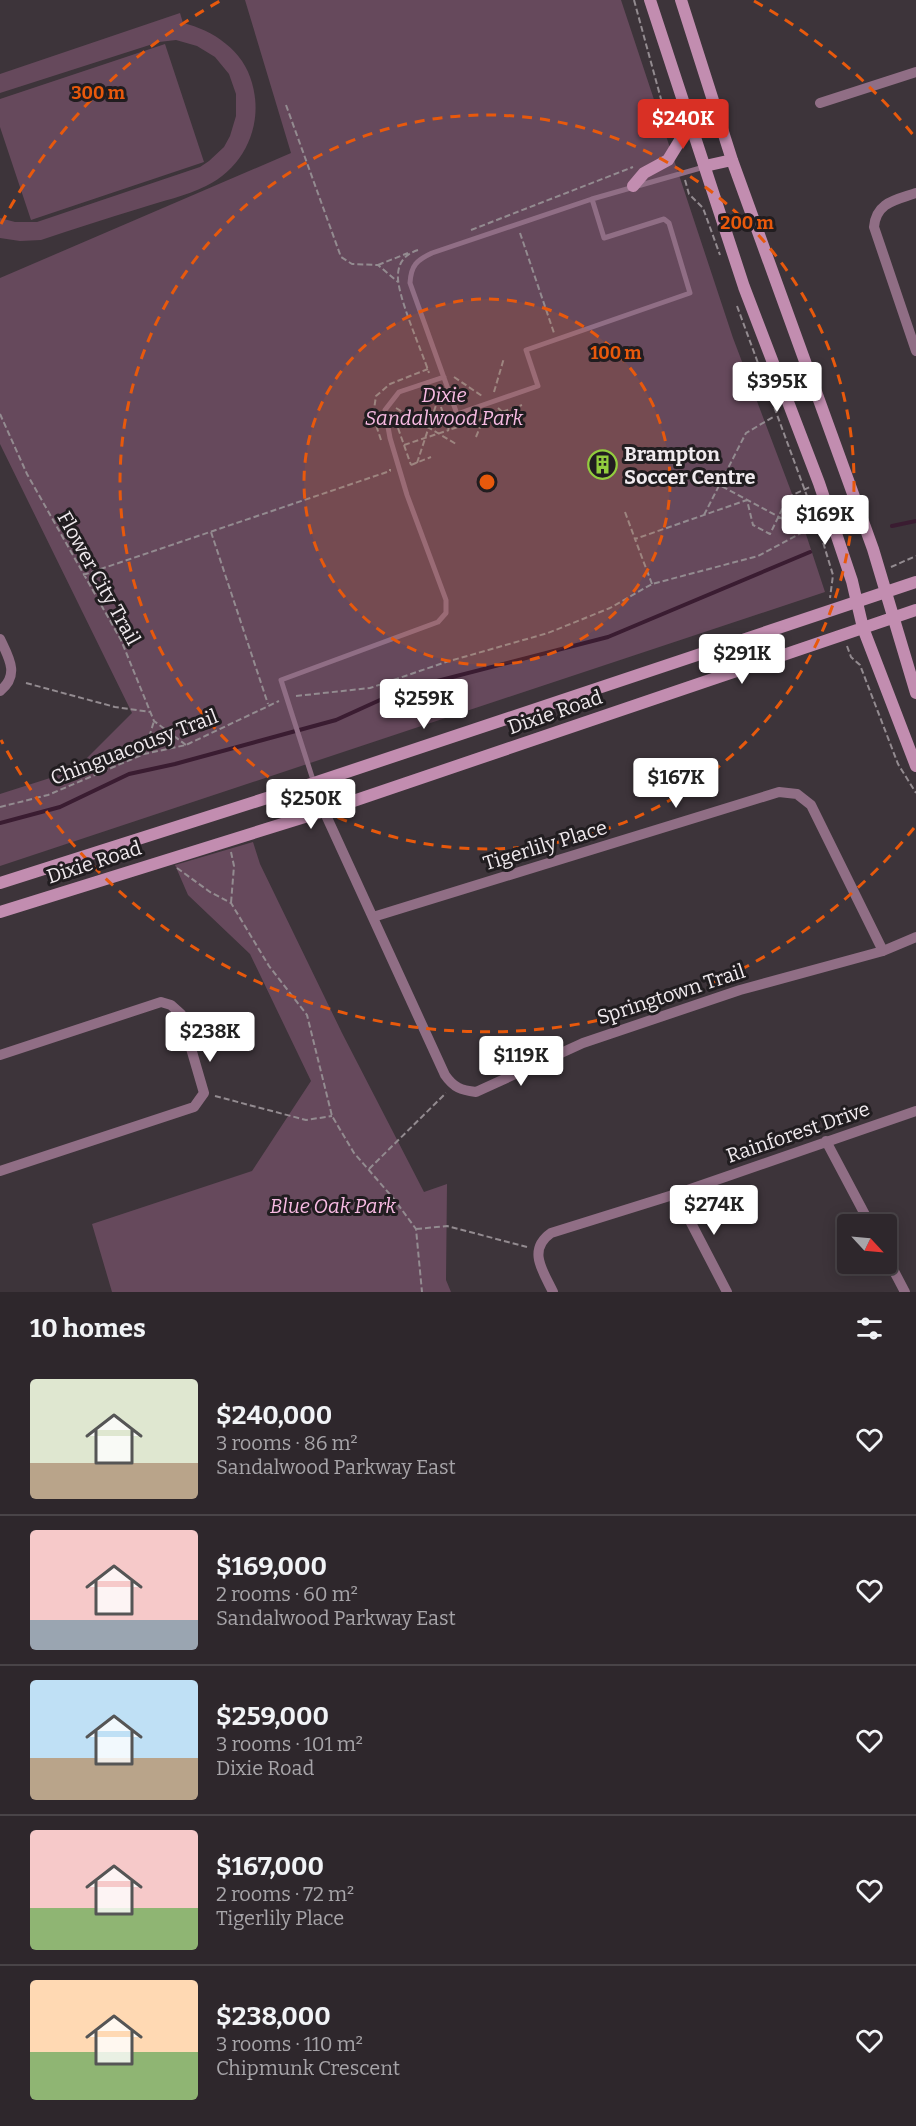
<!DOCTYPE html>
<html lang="en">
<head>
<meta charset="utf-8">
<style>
	:root { --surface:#2e272c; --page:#3a3338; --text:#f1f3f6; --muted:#a7a5a9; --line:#494448; --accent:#d93025 }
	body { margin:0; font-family:Bitter,serif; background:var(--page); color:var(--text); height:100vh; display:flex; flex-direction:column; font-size:22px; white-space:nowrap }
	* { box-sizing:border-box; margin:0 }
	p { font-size:20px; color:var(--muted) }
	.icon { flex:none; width:33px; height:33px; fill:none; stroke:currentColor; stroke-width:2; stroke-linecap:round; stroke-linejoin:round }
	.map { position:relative; height:1292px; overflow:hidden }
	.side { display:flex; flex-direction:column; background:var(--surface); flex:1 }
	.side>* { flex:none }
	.needle { width:39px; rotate:116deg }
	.fabs { position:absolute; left:837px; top:1214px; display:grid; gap:12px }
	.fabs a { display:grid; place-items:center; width:60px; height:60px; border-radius:6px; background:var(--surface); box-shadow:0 3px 15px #0003,0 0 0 2px var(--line); font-size:30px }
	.price { position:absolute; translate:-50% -51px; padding:0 14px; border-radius:6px; background:#fff; color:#222; font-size:20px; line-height:39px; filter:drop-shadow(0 2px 3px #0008) }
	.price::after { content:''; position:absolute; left:50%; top:36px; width:18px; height:14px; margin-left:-9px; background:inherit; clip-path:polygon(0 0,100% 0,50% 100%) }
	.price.selected { background:var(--accent); color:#fff }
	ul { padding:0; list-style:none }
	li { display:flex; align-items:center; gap:18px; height:150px; padding:0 30px }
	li+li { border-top:2px solid var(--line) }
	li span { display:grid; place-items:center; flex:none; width:168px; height:120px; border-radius:6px; color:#555 }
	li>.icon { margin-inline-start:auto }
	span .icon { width:72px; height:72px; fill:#fffc; stroke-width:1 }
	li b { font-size:26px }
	h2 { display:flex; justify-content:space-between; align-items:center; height:72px; padding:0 30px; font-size:26px }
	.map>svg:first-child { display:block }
	.green { fill:#66495c }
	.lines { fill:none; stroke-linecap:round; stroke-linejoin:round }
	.stream { stroke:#3a1c31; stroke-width:4 }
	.path { stroke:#938b90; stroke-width:2; stroke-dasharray:6 3; stroke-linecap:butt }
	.service { stroke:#906e85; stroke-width:5 }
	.minor { stroke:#906e85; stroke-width:10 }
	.secondary { stroke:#c28db0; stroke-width:12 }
	.ring { fill:none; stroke:#e8590c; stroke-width:3; stroke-dasharray:10 8 }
	.labels { text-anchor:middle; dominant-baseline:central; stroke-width:6; stroke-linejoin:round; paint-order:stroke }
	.park-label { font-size:20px; font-style:italic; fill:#f8bbe3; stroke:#211d20 }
	.poi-label { font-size:20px; font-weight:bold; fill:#f0eaee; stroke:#211d20; text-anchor:start }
	.street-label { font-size:20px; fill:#f0eaee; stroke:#211d20 }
	.centre { fill:#e8590c; stroke:#211d20; stroke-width:3 }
	.ring-label { font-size:18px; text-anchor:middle; font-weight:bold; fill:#e8590c; stroke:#211d20; stroke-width:6; stroke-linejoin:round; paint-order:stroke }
</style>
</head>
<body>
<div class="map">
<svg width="916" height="1292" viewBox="0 0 916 1292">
	<rect width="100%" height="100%" fill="#3d343a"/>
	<path class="green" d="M245,0H621L733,338L797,507L825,592L0,866V794L75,770L132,713L0,444V278L291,153Z
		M180,13L183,23C213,30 244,51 252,83C264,124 245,167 206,186C186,196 162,201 141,208C107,218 74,229 41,240L20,241L0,238V218L15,222H37L200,167L209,161L224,147L230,136L236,116V94L229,74L215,57L197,46L176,40L159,42L0,93V74Z
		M165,44L204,162L31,220L0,127V99Z
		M253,842L260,864L342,1033L424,1192L447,1184L446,1280L451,1292H112L92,1224L252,1171L311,1081L250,954L188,895L175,865Z"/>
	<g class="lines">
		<path class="stream" d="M892,526L916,521
			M0,823L60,807L129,774L175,764L336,720L402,690L608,637L810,552"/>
		<path class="path" d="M634,0L670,132
			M286,105L341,257L352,264L378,265L398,282
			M685,180L689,194L703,208L720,255
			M471,230L633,167
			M520,233L554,333
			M418,250C406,254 399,261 398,274C396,294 422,351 429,373
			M378,265L408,253
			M737,306L818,526L833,575L830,598
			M454,377L482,396
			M435,390L449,430L522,405
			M494,392L504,358
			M396,408L456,444
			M498,408L516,424
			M0,414L27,474L121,640L154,721L186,745
			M398,428L411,465
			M476,437L483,420
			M381,440L373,416L376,396L390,384L428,369
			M404,445L449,430
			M417,463L438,399
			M411,465L431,457
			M714,482L805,531
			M625,512L635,539
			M704,515L746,433L775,416
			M211,532L268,704
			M891,567L916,556
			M83,575L390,471V469
			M652,584L635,539L747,500L753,525L770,534L788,497L810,487
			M847,646L851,657L860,665L898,764L916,793
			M26,683L115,707L151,712
			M296,696L370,688L446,662L548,633L610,608L652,584L758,556L805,531L821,525
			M144,754L154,721
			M0,807L48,795L144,754L186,745L279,701
			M231,852L234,866L231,903
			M177,868L210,892L231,903L269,966L307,1015L332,1116L354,1153L394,1199L416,1229L422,1292
			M215,1096L306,1120L332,1116
			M369,1169L446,1093
			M416,1229L447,1226L527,1247"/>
		<path class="service" d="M592,199L604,238L664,219L669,223L690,293L526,350L538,386L457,414L410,283C411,265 417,260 432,253L592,199L704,167
			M314,783L281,680L438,622L446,613V600L407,495L390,438L385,410L399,392L444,377"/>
		<path class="minor" d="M820,103L916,72
			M916,193C896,200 876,202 874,227L916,351
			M0,639C9,658 20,675 0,691
			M314,783L324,811L445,1075C454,1088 461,1090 476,1092L583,1043L740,990L883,951L916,937
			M373,917L779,792L797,794L811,805L883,951
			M0,1055L161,1002L171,1005L181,1014L204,1093L194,1107L0,1171
			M826,1141L870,1224
			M676,1194L727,1292
			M886,1256L905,1292
			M553,1292C543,1271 527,1250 551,1233L676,1194L916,1111"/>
		<path class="secondary" d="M650,0L744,287L819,483L852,581L863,628L916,766
			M681,0L732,160L873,549L916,693
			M705,166L732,160
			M633,186L644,173L668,160L690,124
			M0,883L314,783L916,582
			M0,912L324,811L916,610"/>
	</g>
	<circle cx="487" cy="482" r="183" fill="#e8590c" fill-opacity=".12"/>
	<g class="ring">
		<circle cx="487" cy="482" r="183"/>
		<circle cx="487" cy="482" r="367"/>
		<path d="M914 828A550 550 0 0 1 1 740M1 224A550 550 0 0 1 220 1M754 1A550 550 0 0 1 914 136"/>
	</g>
	<defs>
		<symbol id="building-ring" viewBox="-11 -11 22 22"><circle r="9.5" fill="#211d20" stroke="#92cd3e" stroke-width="1.5"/><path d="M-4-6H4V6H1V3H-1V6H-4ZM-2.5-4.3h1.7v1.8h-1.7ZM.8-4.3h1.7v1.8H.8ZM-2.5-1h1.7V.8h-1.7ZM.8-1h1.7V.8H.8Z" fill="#92cd3e"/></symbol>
	</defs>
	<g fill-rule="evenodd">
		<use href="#building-ring" x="586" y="448" width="33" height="33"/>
	</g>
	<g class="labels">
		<g class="park-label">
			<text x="444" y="395">Dixie<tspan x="444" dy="23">Sandalwood Park</tspan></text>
			<text x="333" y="1206">Blue Oak Park</text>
		</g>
		<g class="poi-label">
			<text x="624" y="454">Brampton<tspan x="624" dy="23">Soccer Centre</tspan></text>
		</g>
		<g class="street-label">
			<text transform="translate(99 578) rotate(61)">Flower City Trail</text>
			<text transform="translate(555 712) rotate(-19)">Dixie Road</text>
			<text transform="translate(134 747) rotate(-21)">Chinguacousy Trail</text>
			<text transform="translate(545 845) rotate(-17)">Tigerlily Place</text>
			<text transform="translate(94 862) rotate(-18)">Dixie Road</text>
			<text transform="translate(671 994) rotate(-18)">Springtown Trail</text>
			<text transform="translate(798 1132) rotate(-19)">Rainforest Drive</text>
		</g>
	</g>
	<circle cx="487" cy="482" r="9" class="centre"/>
	<g class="ring-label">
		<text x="98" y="99">300 m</text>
		<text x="747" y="229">200 m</text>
		<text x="616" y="359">100 m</text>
	</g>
</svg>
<div class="fabs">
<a><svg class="needle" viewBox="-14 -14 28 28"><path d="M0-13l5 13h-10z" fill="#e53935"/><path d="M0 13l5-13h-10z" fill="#a7a5a9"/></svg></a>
</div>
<b class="price selected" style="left:683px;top:150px">$240K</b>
<b class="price" style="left:777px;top:413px">$395K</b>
<b class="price" style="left:825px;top:546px">$169K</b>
<b class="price" style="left:742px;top:685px">$291K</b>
<b class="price" style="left:424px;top:730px">$259K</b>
<b class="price" style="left:676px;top:809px">$167K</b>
<b class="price" style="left:311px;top:830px">$250K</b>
<b class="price" style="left:210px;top:1063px">$238K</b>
<b class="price" style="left:521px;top:1087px">$119K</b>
<b class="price" style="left:714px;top:1236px">$274K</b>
</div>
<section class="side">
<h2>10 homes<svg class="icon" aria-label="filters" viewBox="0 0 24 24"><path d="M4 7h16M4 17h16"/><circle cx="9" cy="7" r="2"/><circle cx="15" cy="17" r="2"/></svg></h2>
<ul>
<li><span style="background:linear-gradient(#dfe7d0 70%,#b9a48a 0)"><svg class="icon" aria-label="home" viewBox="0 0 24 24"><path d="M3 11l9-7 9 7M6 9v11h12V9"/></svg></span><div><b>$240,000</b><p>3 rooms · 86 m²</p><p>Sandalwood Parkway East</p></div><svg class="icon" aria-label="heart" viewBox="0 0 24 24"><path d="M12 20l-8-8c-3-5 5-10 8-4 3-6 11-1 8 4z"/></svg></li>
<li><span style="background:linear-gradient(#f6c9c9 75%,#9aa5b1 0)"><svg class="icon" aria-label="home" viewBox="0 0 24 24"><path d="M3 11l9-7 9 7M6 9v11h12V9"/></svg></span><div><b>$169,000</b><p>2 rooms · 60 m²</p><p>Sandalwood Parkway East</p></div><svg class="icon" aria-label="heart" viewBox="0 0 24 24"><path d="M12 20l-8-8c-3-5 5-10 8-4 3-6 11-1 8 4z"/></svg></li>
<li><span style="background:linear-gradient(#bfe0f5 65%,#b9a48a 0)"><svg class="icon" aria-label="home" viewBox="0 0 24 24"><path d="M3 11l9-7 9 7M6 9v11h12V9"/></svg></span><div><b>$259,000</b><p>3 rooms · 101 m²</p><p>Dixie Road</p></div><svg class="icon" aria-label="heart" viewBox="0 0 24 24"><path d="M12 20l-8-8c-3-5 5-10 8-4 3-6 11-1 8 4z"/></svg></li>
<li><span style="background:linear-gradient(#f6c9c9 65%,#8fb573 0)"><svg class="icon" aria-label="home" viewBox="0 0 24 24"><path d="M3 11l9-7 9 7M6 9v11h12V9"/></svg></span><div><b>$167,000</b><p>2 rooms · 72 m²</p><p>Tigerlily Place</p></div><svg class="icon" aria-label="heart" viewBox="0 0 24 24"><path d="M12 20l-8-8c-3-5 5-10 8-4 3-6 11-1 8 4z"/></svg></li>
<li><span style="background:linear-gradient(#ffd9b3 60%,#8fb573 0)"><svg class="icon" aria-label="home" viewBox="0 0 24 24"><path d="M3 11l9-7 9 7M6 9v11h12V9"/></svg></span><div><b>$238,000</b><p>3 rooms · 110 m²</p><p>Chipmunk Crescent</p></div><svg class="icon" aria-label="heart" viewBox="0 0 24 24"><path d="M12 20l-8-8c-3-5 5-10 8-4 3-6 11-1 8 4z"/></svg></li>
</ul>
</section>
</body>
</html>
